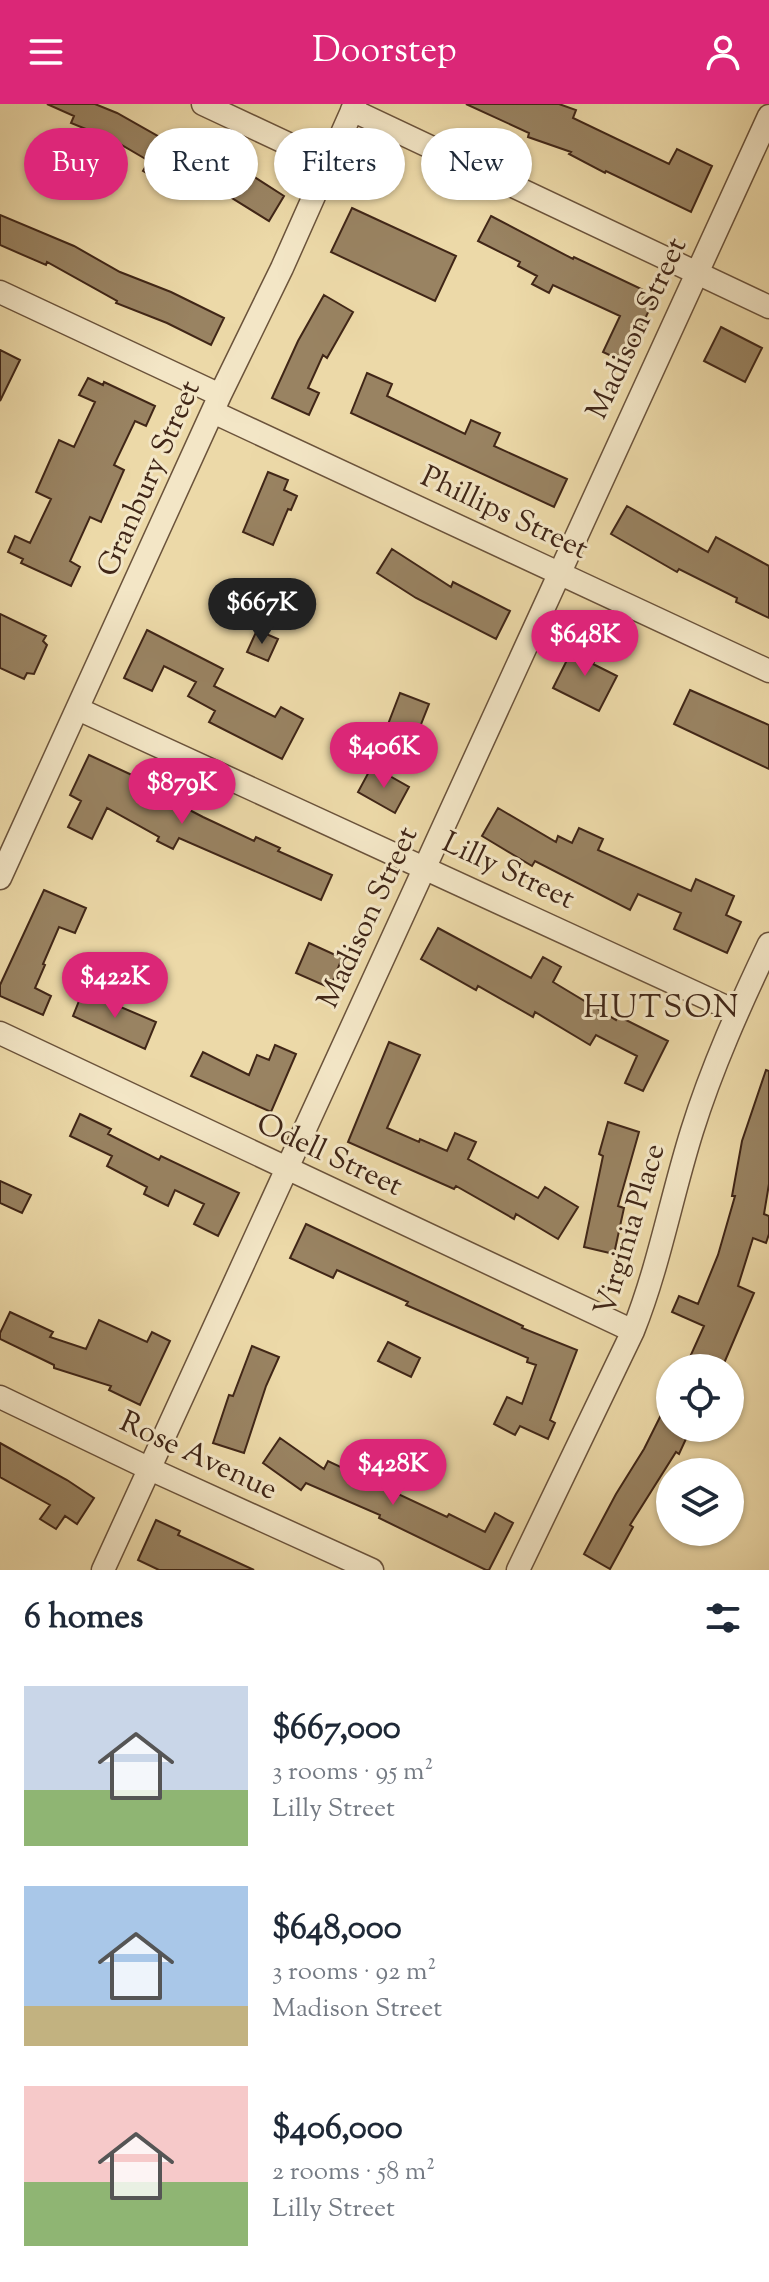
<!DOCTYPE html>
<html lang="en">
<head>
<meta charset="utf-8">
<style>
	:root { --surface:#fff; --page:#f6f6f7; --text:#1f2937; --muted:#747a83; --accent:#db2777 }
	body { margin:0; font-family:"Sorts Mill Goudy",serif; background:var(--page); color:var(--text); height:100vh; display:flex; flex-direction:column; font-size:30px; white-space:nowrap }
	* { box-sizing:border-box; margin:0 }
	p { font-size:26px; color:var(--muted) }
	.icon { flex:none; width:44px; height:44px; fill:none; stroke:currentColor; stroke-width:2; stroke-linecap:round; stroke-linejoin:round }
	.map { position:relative; height:1466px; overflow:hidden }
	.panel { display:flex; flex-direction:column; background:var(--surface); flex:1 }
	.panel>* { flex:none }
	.guide { position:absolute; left:24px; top:24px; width:722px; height:72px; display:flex; gap:16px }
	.tools { position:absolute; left:656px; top:1250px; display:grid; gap:16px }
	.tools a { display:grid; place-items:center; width:88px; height:88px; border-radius:50%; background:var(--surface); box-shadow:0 2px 6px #0004; font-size:40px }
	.price { position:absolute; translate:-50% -68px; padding:0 18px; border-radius:28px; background:var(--accent); color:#fff; font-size:26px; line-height:52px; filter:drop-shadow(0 2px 4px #0008) }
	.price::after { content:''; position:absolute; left:50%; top:48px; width:24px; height:18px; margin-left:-12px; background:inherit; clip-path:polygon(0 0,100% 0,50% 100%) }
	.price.on { background:#222; color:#fff }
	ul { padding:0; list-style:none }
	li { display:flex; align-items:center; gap:24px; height:200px; padding:0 24px }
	li span { display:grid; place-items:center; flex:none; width:224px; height:160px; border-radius:0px; color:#555 }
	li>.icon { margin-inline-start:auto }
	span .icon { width:96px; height:96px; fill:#fffc; stroke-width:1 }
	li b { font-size:34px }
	h2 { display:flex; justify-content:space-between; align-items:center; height:96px; padding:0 24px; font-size:34px }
	.tag { padding:0 28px; border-radius:36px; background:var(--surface); box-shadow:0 2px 6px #0004; font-size:28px; line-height:72px }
	.tag.on { background:var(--accent); color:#fff }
	header { display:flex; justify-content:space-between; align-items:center; height:104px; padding:0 24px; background:var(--accent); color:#fff; font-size:36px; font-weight:600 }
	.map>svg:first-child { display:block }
	.building { fill:#998362; stroke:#402617; stroke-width:2 }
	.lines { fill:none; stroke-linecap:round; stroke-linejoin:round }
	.minor-casing { stroke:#6b533b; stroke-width:25 }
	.minor { stroke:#f3e6c6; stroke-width:22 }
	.labels { text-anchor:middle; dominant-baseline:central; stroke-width:6; stroke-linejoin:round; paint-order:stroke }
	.street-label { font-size:30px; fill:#402617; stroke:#f3e6c6 }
	.neighbourhood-label { font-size:32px; letter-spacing:2px; fill:#402617; stroke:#f3e6c6 }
</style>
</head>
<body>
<header><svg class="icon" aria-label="menu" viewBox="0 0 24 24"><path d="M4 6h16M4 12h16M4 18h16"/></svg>Doorstep<svg class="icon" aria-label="person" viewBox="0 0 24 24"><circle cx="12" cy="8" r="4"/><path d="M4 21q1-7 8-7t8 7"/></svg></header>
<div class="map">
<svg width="769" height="1466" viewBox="0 0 769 1466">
	<rect width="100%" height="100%" fill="#ecd9a8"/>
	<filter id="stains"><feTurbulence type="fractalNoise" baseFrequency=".0025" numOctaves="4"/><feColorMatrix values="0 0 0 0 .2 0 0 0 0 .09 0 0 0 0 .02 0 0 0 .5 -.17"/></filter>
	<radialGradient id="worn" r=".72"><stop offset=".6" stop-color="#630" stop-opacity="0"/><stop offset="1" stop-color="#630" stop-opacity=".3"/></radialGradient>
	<path class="building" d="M47,0H95L117,9L188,49L190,44L245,67L284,92L269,117L222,88L219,94L193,83L196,76L164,62L157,75L143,67L149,57L113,36L71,19L74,12Z
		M466,0H559L576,6L573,14L669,60L677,45L712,62L691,108L606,67L605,69L569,50L571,48L528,33L529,29Z
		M352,104L456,152L435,197L331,148Z
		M0,111L74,142L120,168L171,188L224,214L211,241L167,219L116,199L117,197L47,158L46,161L0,141Z
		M491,112L573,155L574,153L656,192L624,258L603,248L620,212L553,181L549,189L532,180L537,172L518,162L520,158L478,137Z
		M324,191L353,208L327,254L323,251L308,284L319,289L309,311L272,294L298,237Z
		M721,223L762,244L745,278L704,257Z
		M0,246L20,256L0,297Z
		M367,269L392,280L387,292L465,330L471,316L500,329L494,342L567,375L554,403L351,309Z
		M88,274L103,281L104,278L155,302L146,322L135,317L114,361L124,366L101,418L90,413L70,457L80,463L71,482L21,459L23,455L8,448L15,432L30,439L51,395L36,388L59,336L74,343L95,298L79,291Z
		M268,368L288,376L284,386L297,392L291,406L288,405L273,441L243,428Z
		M627,402L708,448L716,433L769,462V514L736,498L737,494L679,465L677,468L611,430Z
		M392,445L451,483L453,478L510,507L496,535L416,494L377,469Z
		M0,510L46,532L43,537L47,541L34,570L27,569L24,575L0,564Z
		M147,526L223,565L214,582L275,613L281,603L303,615L282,655L209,618L215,607L188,592L196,578L164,562L152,587L124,574Z
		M257,526L278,535L268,557L247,548Z
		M576,538L598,549L593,560L617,572L599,607L553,584Z
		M690,586L769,621V665L674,620Z
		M400,589L429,600L410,648L382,636Z
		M89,651L134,672L157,684L155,688L203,713L254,737L256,733L280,744L278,747L332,771L321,796L179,734L173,745L157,737L159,733L107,704L92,735L68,723L81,697L70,691Z
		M372,662L409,683L395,709L358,688Z
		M498,704L556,738L558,732L572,739L579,724L603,735L598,746L691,787L696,775L734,792L726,811L741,818L727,849L674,825L681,809L638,790L630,806L535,757L532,762L482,732Z
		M44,786L86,804L75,829L59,823L43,860L45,861L35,884L51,892L43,911L0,892V881Z
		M438,824L531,874L543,853L561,863L553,878L616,916L618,912L668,937L643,987L625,979L637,952L596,931L590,941L535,908L533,913L478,882L476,886L421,855Z
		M309,839L342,854L330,884L296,869Z
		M83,887L156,918L145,945L73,912Z
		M389,938L420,951L387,1024L419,1038L420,1035L447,1047L455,1029L476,1038L468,1055L538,1094L545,1083L578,1103L558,1135L516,1110L514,1115L456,1082L454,1085L348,1038Z
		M275,941L296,950L271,1008L191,972L203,948L249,971L257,951L269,956Z
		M766,966L769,967V1080L764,1110L769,1112V1130L766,1139L753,1134L738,1182L754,1189L722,1264H685L704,1222L672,1208L679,1192L698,1200L718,1151L735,1092H732L742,1037Z
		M80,1010L111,1025L108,1030L159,1056L161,1052L239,1089L218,1132L194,1120L204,1100L175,1086L168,1102L144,1090L147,1083L107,1062L112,1052L70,1032Z
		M608,1018L639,1028L618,1102L624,1104L614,1150L584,1143L603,1052L599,1050Z
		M0,1077L31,1091L22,1109L0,1099Z
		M306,1120L523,1222L522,1224L577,1246L550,1316L555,1319L548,1335L520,1322L515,1331L494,1320L507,1293L522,1300L536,1261L527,1258L528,1254L406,1201L408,1198L337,1166L333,1174L290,1154Z
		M10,1208L53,1228L50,1233L86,1245L99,1216L147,1238L152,1228L170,1237L140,1301L109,1286L111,1282L54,1264V1261L0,1235V1229Z
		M388,1238L420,1254L411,1273L378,1257Z
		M252,1242L279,1253L266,1282L244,1349L213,1339L229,1291L233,1292Z
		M670,1293V1324H691L679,1350L676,1348L630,1421L633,1423L610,1465L584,1450L616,1390L644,1345Z
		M280,1334L324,1365L328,1357L447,1413L449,1410L485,1428L495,1409L513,1419L489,1466H486L379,1414L380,1411L306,1379L301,1386L263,1359Z
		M0,1339L67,1376L94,1394L77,1420L65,1412L56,1425L40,1415L50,1401L0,1373Z
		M156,1416L180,1427L178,1431L254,1466H159L138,1456Z"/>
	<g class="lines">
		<defs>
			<path id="minor" d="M203,0L329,59
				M352,6L769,203
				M0,188L220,291
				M213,308L769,567
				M78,605L737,908
				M0,774L220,291L282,164L355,0
				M0,929L633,1227
				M0,1293L150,1365L372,1466
				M103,1466L769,12
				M518,1466L633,1227C659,1162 671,1094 692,1027C712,963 740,901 769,840"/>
		</defs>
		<use href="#minor" class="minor-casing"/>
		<use href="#minor" class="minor"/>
	</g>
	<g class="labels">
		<g class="street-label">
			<text transform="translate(638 225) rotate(-65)">Madison Street</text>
			<text transform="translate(150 375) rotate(-66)">Granbury Street</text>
			<text transform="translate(504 410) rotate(25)">Phillips Street</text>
			<text transform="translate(508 768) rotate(25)">Lilly Street</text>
			<text transform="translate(369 814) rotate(-65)">Madison Street</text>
			<text transform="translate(329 1052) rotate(25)">Odell Street</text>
			<text transform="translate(631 1126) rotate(-73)">Virginia Place</text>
			<text transform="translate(198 1353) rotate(25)">Rose Avenue</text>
		</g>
		<g class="neighbourhood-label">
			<text x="662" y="905">HUTSON</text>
		</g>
	</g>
	<rect width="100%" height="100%" filter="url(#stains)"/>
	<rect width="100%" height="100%" fill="url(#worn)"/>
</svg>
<div class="tools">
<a><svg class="icon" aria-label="locate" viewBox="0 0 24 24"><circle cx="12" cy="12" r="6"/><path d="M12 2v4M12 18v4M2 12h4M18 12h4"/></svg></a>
<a><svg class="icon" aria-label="layers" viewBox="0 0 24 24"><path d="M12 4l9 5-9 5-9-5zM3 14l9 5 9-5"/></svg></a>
</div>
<b class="price on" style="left:262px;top:542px">$667K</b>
<b class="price" style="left:585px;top:574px">$648K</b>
<b class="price" style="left:384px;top:686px">$406K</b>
<b class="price" style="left:182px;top:722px">$879K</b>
<b class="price" style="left:115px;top:916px">$422K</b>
<b class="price" style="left:393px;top:1403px">$428K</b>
<div class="guide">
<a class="tag on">Buy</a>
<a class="tag">Rent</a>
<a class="tag">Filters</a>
<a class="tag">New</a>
</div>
</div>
<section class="panel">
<h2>6 homes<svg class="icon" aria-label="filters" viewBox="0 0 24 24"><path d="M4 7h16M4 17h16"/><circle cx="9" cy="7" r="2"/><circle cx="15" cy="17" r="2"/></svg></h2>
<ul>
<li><span style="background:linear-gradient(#c9d6e8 65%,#8fb573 0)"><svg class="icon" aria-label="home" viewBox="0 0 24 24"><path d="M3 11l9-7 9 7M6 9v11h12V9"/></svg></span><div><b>$667,000</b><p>3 rooms · 95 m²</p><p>Lilly Street</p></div></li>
<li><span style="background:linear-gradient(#a9c7e8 75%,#c2b280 0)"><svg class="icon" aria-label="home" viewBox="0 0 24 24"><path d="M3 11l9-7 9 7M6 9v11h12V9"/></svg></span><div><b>$648,000</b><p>3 rooms · 92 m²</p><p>Madison Street</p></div></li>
<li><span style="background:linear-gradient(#f6c9c9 60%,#8fb573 0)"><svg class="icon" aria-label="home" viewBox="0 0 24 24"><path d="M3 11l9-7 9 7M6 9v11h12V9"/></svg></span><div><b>$406,000</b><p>2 rooms · 58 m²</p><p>Lilly Street</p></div></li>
</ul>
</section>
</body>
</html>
